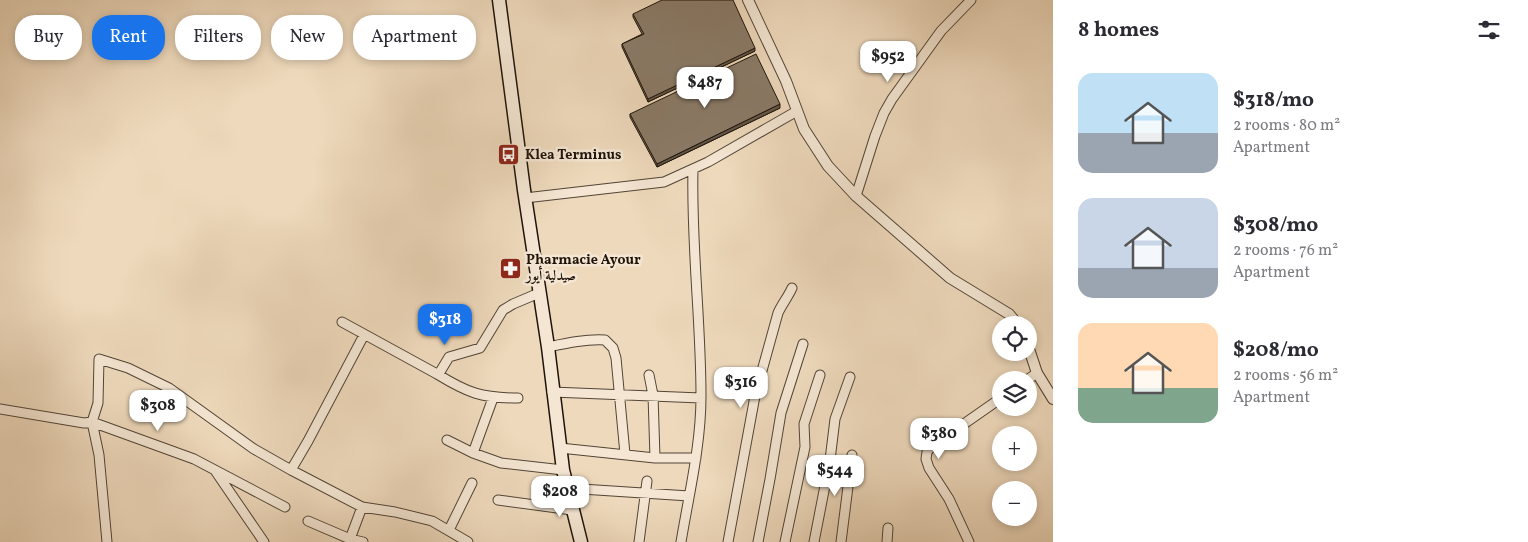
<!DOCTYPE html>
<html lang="en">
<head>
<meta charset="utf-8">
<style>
	:root { --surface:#fff; --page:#f7f7f7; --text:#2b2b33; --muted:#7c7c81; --accent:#1a73e8 }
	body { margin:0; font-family:Vollkorn,Amiri,serif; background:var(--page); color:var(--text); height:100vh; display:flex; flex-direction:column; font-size:19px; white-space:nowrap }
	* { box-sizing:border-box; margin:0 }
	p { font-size:16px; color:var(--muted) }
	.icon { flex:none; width:28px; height:28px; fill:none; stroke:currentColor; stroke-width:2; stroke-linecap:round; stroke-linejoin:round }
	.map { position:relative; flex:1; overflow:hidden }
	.sheet { display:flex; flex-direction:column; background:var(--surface); width:475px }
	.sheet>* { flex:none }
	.banner { position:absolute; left:15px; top:15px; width:475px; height:45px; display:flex; gap:10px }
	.tools { position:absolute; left:992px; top:316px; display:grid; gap:10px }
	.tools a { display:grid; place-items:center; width:45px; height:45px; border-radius:50%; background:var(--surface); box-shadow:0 2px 8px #0003; font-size:25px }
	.price { position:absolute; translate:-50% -42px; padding:0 11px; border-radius:10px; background:#fff; color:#222; font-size:16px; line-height:32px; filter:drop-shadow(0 1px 2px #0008) }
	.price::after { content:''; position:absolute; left:50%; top:30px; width:15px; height:11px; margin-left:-8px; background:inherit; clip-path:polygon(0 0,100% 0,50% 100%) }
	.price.selected { background:var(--accent); color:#fff }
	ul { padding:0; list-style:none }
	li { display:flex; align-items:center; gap:15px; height:125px; padding:0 25px }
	li span { display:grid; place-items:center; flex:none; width:140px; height:100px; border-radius:15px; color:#555 }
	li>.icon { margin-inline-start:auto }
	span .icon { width:60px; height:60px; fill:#fffc; stroke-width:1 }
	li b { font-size:21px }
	h2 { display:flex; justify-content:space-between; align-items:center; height:60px; padding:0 25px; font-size:21px }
	.pill { padding:0 18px; border-radius:20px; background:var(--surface); box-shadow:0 2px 8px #0003; font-size:18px; line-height:45px }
	.pill.selected { background:var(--accent); color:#fff }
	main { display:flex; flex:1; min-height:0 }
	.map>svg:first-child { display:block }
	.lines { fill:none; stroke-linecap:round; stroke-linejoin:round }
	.minor-casing { stroke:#524536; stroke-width:11 }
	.tertiary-casing { stroke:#524536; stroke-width:12 }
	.secondary-casing { stroke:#1e140a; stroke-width:15 }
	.minor { stroke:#f4e6d3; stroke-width:9 }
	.tertiary { stroke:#f4e6d3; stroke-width:10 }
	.secondary { stroke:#f4e6d3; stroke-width:12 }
	.wall { fill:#776959; stroke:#1e140a }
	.shaded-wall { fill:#615548; stroke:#1e140a }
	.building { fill:#8a7a67; stroke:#1e140a }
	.labels { text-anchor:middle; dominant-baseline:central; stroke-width:5; stroke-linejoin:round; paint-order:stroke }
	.poi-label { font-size:14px; font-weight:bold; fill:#1e140a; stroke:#f4e6d3; text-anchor:start }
</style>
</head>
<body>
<main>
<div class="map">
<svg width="1053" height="542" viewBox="0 0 1053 542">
	<rect width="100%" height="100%" fill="#eed9bc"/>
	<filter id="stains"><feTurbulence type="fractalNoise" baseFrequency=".004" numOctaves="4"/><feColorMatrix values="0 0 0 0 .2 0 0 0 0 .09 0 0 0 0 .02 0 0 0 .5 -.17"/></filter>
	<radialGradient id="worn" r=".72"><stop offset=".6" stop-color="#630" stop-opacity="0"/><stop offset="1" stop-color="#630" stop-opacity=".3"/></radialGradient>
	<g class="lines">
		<defs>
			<path id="minor" d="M856,196L875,136L884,113L892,99L941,31L971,0
				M525,198L664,182L708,162L797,111
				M342,322L437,374L440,372L449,357L480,348L503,310L513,304L539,293
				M548,347C567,343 585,339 605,340L613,348L616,358L625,454
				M437,374C468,393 481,398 518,398
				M649,375L653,395L655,458
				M1027,380L1037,373
				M552,392L701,398
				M0,409L84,423L92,422L98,403L99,359L128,368L169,388L254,449L291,470L362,507L395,512L432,521L468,542
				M92,422L194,459L285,507
				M92,422L99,455L107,542
				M447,440L473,453L501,463L563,470
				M560,448L655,458H696
				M473,453L493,398
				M291,470L308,441L364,335
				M216,472L264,542
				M566,488L689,496
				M498,500L572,510
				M308,521L350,539L363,542
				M449,530L472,483
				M350,539L362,507
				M639,542L647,481
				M681,542C689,494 701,445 701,396C701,320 691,244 693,169
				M728,542L755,396L778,313C782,304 788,297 792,288
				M758,542L770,479L781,413L803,344
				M785,542L805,447L804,424L820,375
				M814,542L830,460L835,419L850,377
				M841,542L852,455
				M887,542L888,528
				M969,542L949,499L929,468L926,459L927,452L931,447L1001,398"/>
			<path id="tertiary" d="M748,0L786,81L804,129L828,166L856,196L950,278L1009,314L1018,325
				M1029,349L1037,373L1053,399"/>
			<path id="secondary" d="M499,0L524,190L548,347L563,470L581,542"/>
		</defs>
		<use href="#minor" class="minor-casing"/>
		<use href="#tertiary" class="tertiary-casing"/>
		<use href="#secondary" class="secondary-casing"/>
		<use href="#minor" class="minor"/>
		<use href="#tertiary" class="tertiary"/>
		<use href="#secondary" class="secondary"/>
	</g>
	<path class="wall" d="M633,14L755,51L648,102L622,47V44L642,34L633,17Z
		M780,108L657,167L630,117V114Z"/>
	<path class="shaded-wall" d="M755,48V51L648,102V99Z
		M780,104V108L657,167V164Z"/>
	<path class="building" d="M662,0H733L755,48L648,99L622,44L644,34L633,14Z
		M756,54L780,104L657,164L630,114Z"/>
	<defs>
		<symbol id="bus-square" viewBox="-11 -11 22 22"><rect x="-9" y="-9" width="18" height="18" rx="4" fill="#8f2418" stroke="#f4e6d3"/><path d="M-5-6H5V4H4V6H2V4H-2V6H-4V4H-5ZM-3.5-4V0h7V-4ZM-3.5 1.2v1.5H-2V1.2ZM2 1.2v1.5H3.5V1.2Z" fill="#fff"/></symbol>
		<symbol id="pharmacy-square" viewBox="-11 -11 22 22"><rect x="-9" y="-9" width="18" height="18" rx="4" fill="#8f2418" stroke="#f4e6d3"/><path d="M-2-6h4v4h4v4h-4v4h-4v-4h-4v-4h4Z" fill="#fff"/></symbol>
	</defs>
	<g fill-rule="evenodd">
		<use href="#bus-square" x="496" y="142" width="25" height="25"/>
		<use href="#pharmacy-square" x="498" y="256" width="25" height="25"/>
	</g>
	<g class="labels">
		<g class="poi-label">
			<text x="525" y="155">Klea Terminus</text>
			<text x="526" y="260">Pharmacie Ayour<tspan x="526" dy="16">صيدلية أيور</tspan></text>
		</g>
	</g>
	<rect width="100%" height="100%" filter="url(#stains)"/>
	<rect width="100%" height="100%" fill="url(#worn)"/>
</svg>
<div class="tools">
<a><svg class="icon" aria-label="locate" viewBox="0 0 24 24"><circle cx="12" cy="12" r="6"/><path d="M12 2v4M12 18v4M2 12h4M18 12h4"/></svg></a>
<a><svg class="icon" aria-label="layers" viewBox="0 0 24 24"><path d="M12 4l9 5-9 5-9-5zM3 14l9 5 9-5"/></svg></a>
<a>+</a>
<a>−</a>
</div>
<b class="price" style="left:888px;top:83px">$952</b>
<b class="price" style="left:705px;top:109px">$487</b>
<b class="price selected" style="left:445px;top:346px">$318</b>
<b class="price" style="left:741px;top:409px">$316</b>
<b class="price" style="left:158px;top:432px">$308</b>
<b class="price" style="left:939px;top:460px">$380</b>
<b class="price" style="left:835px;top:497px">$544</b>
<b class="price" style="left:560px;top:518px">$208</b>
<div class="banner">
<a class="pill">Buy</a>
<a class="pill selected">Rent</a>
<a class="pill">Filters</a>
<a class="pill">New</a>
<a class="pill">Apartment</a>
</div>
</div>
<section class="sheet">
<h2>8 homes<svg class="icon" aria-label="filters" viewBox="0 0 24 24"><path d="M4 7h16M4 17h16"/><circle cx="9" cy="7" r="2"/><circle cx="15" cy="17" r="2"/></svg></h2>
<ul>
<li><span style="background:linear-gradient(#bfe0f5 60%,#9aa5b1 0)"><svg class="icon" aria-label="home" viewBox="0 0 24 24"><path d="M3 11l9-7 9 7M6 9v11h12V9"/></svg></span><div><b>$318/mo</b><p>2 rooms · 80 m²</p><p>Apartment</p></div></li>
<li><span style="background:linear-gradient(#c9d6e8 70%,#9aa5b1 0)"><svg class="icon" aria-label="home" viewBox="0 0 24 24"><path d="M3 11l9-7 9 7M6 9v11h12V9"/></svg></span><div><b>$308/mo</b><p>2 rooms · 76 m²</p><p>Apartment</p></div></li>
<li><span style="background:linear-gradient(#ffd9b3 65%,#7fa58c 0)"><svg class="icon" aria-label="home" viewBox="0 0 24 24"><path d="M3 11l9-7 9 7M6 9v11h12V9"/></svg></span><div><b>$208/mo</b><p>2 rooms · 56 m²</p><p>Apartment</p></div></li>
</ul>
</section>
</main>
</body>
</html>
